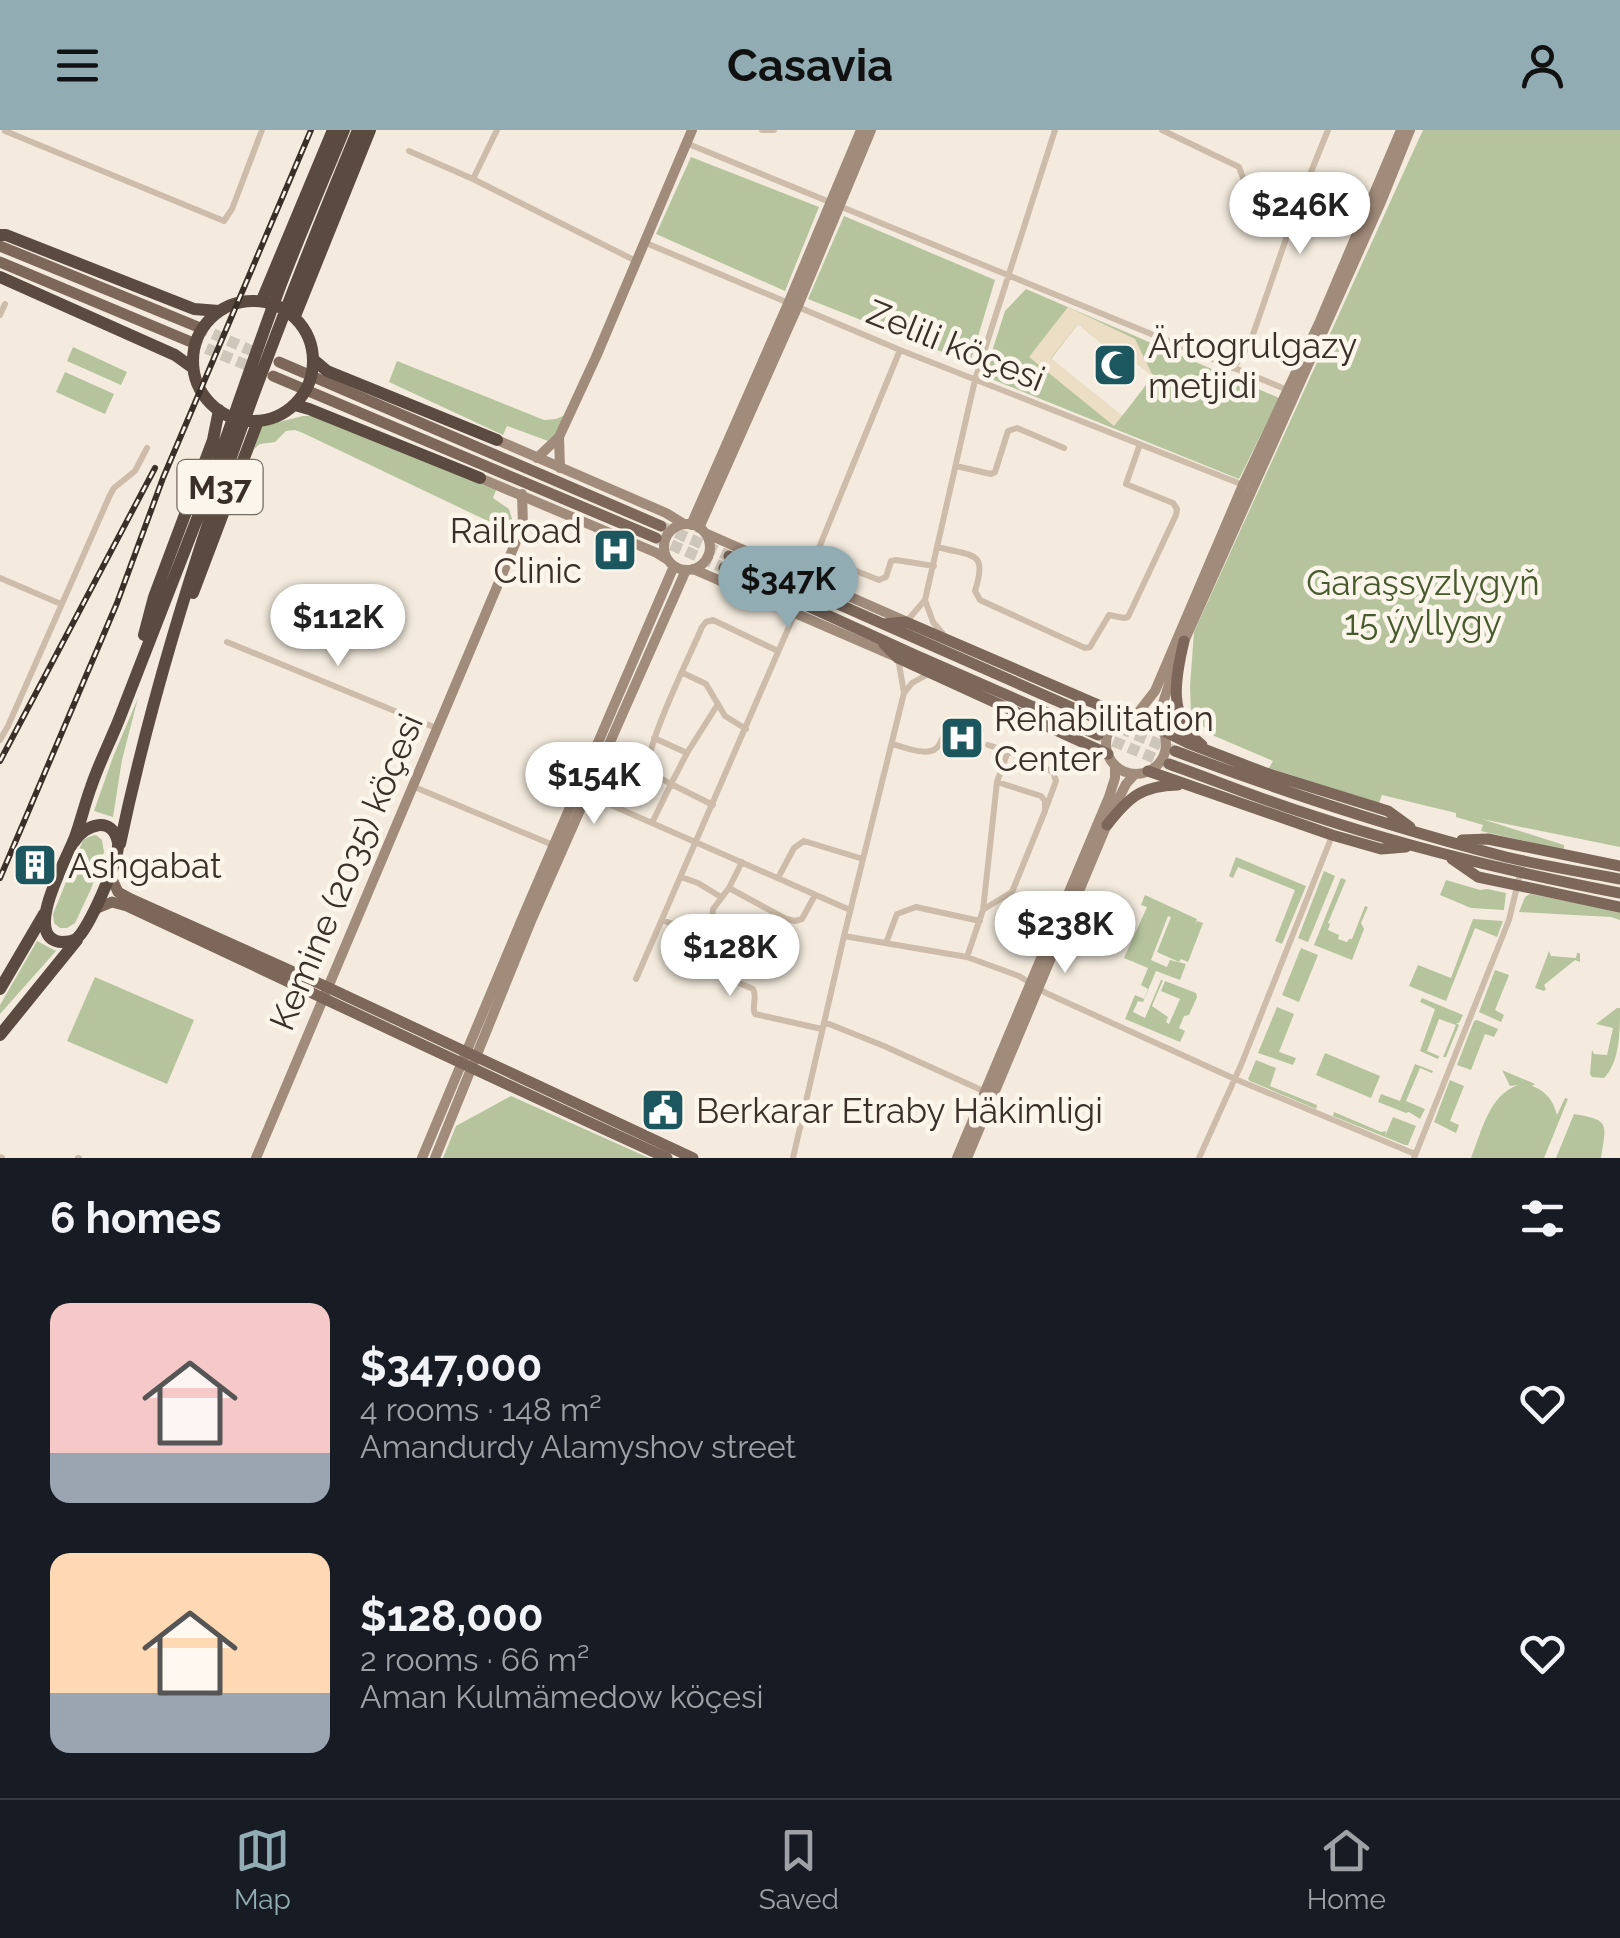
<!DOCTYPE html>
<html lang="en">
<head>
<meta charset="utf-8">
<style>
	:root { --surface:#171b24; --page:#242831; --text:#f1f3f6; --muted:#9ea1a6; --line:#363941; --accent:#91acb2 }
	body { margin:0; font-family:Raleway,sans-serif; background:var(--page); color:var(--text); height:100vh; display:flex; flex-direction:column; font-size:38px; white-space:nowrap }
	* { box-sizing:border-box; margin:0 }
	p { font-size:32px; color:var(--muted) }
	.icon { flex:none; width:55px; height:55px; fill:none; stroke:currentColor; stroke-width:2; stroke-linecap:round; stroke-linejoin:round }
	.map { position:relative; height:1028px; overflow:hidden }
	.drawer { display:flex; flex-direction:column; background:var(--surface); flex:1 }
	.drawer>* { flex:none }
	.price { position:absolute; translate:-50% -85px; padding:0 22px; border-radius:35px; background:#fff; color:#222; font-size:32px; line-height:65px; filter:drop-shadow(0 2px 5px #0008) }
	.price::after { content:''; position:absolute; left:50%; top:60px; width:30px; height:22px; margin-left:-15px; background:inherit; clip-path:polygon(0 0,100% 0,50% 100%) }
	.price.current { background:var(--accent); color:#111 }
	ul { padding:0; list-style:none }
	li { display:flex; align-items:center; gap:30px; height:250px; padding:0 50px }
	li span { display:grid; place-items:center; flex:none; width:280px; height:200px; border-radius:20px; color:#555 }
	li>.icon { margin-inline-start:auto }
	span .icon { width:120px; height:120px; fill:#fffc; stroke-width:1 }
	li b { font-size:42px }
	h2 { display:flex; justify-content:space-between; align-items:center; height:120px; padding:0 50px; font-size:42px }
	header { display:flex; justify-content:space-between; align-items:center; height:130px; padding:0 50px; background:var(--accent); color:#111; font-size:45px; font-weight:700 }
	.tabs { display:flex; justify-content:space-around; align-items:center; height:140px; border-top:2px solid var(--line); background:var(--surface); font-size:28px; color:var(--muted) }
	.tabs a { display:grid; justify-items:center; gap:5px }
	.tabs .current { color:var(--accent) }
	.map>svg:first-child { display:block }
	.green { fill:#b5c49d; fill-rule:evenodd }
	.plaza { fill:#ecddc5 }
	.lines { fill:none; stroke-linecap:round; stroke-linejoin:round }
	.primary-tunnel { stroke:#cfc6ba; stroke-width:11; stroke-dasharray:11 5.5; stroke-linecap:butt }
	.street { stroke:#cdbca9; stroke-width:6 }
	.secondary { stroke:#a18b7a; stroke-width:10 }
	.primary { stroke:#7c675a; stroke-width:11 }
	.highway { stroke:#5b4a40; stroke-width:12 }
	.rail-casing { stroke:#3a3029; stroke-width:6 }
	.rail { stroke:#fbf5eb; stroke-width:2.5; stroke-dasharray:8; stroke-linecap:butt }
	.labels { text-anchor:middle; dominant-baseline:central; stroke-width:9; stroke-linejoin:round; paint-order:stroke }
	.shield { fill:#fbf5eb; stroke:#746b63; stroke-width:2.5 }
	.shield-label { font-size:32px; font-weight:bold; fill:#3a3029 }
	.street-label { font-size:35px; fill:#3a3029; stroke:#fbf5eb }
	.poi-label { font-size:35px; fill:#3a3029; stroke:#fbf5eb; text-anchor:start }
	.park-label { font-size:35px; fill:#465a2c; stroke:#fbf5eb }
</style>
</head>
<body>
<header><svg class="icon" aria-label="menu" viewBox="0 0 24 24"><path d="M4 6h16M4 12h16M4 18h16"/></svg>Casavia<svg class="icon" aria-label="person" viewBox="0 0 24 24"><circle cx="12" cy="8" r="4"/><path d="M4 21q1-7 8-7t8 7"/></svg></header>
<div class="map">
<svg width="1620" height="1028" viewBox="0 0 1620 1028">
	<rect width="100%" height="100%" fill="#f4ebde"/>
	<path class="green" d="M1423,0H1620V717L1482,689L1564,715V720L1481,701L1483,695L1456,687V683L1382,665L1379,673L1269,638L1273,631L1212,605L1191,584L1190,556L1194,502Z
		M691,27L819,77L785,161L656,104Z
		M844,86L995,150L970,233L808,169Z
		M1026,159L1279,268L1239,349L984,246L1005,181ZM1078,194L1109,219L1113,215L1153,246L1122,286L1051,229Z
		M73,217L127,242L121,255L67,231Z
		M397,231L544,290L556,289L565,285L551,312L507,296L503,305L389,252Z
		M65,242L114,264L105,284L56,262Z
		M303,286H316L496,360L493,368L509,379L512,389L504,410L502,403L490,392L303,303L295,300L286,301L275,312L260,314L254,319L262,296Z
		M138,568L122,630L113,687L94,681L113,627Z
		M91,706L96,705L102,710L104,722L91,759L75,793L67,798H60L54,793L53,784L83,710Z
		M1236,727L1306,756L1282,814L1275,811L1295,760L1238,737L1233,748L1229,746Z
		M1324,741L1335,746L1308,812L1298,808Z
		M1341,748L1346,750L1328,793L1330,794L1328,800L1339,805L1338,809L1347,812L1349,809H1352L1365,776L1368,777L1361,793L1364,799L1352,830L1314,815Z
		M1446,750L1480,760L1487,759L1506,763L1504,780L1471,778L1440,765Z
		M1530,764L1620,781V790L1611,787L1519,782L1525,767Z
		M1145,765L1197,789L1195,795L1197,791L1203,793L1188,832L1181,829L1179,832L1157,822L1171,787L1168,786L1151,830L1167,837L1170,830L1186,834L1180,850L1156,841L1143,872L1138,871L1133,882L1145,888L1161,850H1163L1152,876L1168,887L1166,892L1169,894L1180,869L1161,861L1165,851L1196,863L1197,867L1189,885L1184,886L1179,898L1185,901L1180,912L1125,889L1135,865L1144,869L1148,859L1141,855L1148,838L1124,828L1147,777L1141,775Z
		M1473,789L1503,791L1497,807L1475,798L1446,871L1409,856L1418,835L1451,848Z
		M37,811L56,821L0,884V875Z
		M1301,818L1318,825L1299,872L1282,865Z
		M1549,821L1551,826L1576,828L1577,823H1580V832L1575,830L1544,855L1546,859L1544,861L1535,858Z
		M1495,840L1509,845L1495,880L1504,885L1501,892L1479,882Z
		M95,847L194,890L167,954L67,911Z
		M1422,868L1463,885L1459,893H1456L1459,895L1446,927H1443L1456,895L1439,889L1427,921L1439,926L1438,929L1420,921L1435,879L1420,872Z
		M1277,877L1294,884L1279,922L1296,928L1293,935L1258,923Z
		M1617,878H1620C1620,900 1620,932 1604,948L1592,947L1590,944L1592,920L1594,924L1607,925L1613,898L1596,894Z
		M1477,890L1498,899L1494,907L1485,904L1471,940L1457,935L1474,891Z
		M1325,923L1380,946L1371,968L1316,945Z
		M1256,930L1276,938L1270,956L1317,975L1316,979L1250,951L1248,949Z
		M1415,934L1433,941L1432,943L1420,938L1406,971L1425,979L1420,989L1409,982L1406,983L1378,972L1381,964L1400,971Z
		M1502,940L1535,954L1532,956C1546,961 1553,970 1557,985L1565,968L1568,969L1544,1028H1471C1482,1001 1489,965 1518,955L1510,956Z
		M1450,950L1464,956L1450,991L1459,995L1456,1003L1434,992Z
		M511,966L649,1028H443L456,996Z
		M1334,982L1381,1002L1386,1001L1385,1006L1393,987L1416,996L1408,1015H1405L1333,986Z
		M1574,984C1611,990 1606,994 1601,1028H1556Z"/>
	<path class="plaza" d="M1068,177L1135,209L1153,246L1113,215L1109,219L1078,194L1051,228L1122,286L1114,296L1029,227Z"/>
	<g class="lines">
		<path class="primary-tunnel" d="M198,197L261,225
			M191,212L256,239
			M661,396L729,426
			M656,408L724,438
			M1105,592L1175,621
			M1098,605L1169,634"/>
		<path class="street" d="M762,0H774
			M1162,0L1239,37L1246,56L1298,74
			M5,1L224,91L232,79L262,0
			M686,13L1290,261
			M409,21L473,49L636,131
			M473,49L497,0
			M646,113L900,220L1246,356
			M0,185L5,174
			M1233,238L1249,216L1298,74L1328,0
			M956,336L991,344L995,342L1008,301L1017,298L1064,318
			M938,417C973,427 988,420 975,461L980,470L1085,518L1090,517L1109,485L1124,488L1128,487L1176,385L1177,379L1173,373L1126,354L1140,314
			M816,425L879,450L886,447L891,431L896,430L934,436
			M807,447L900,220
			M0,448L61,474
			M925,470L933,492L943,504
			M906,492L925,470L975,250L1055,0
			M227,512L436,598
			M683,543L706,554L725,586L746,599
			M905,562L912,553L930,543
			M654,608L687,623L718,574
			M0,610L8,596L110,365L114,358L135,341L147,318
			M892,614C905,617 931,629 939,615C944,607 945,599 950,591L981,600
			M988,615L1008,621L1053,642L1056,651L1046,678
			M687,623L671,654L713,675
			M412,656L553,715
			M586,664L850,780
			M652,693L671,654L648,641C645,615 690,526 702,497L706,492L713,490L778,521
			M742,732L729,758L786,789L795,791L802,789L815,765
			M681,747L698,753L721,767
			M778,748L794,718L804,711L863,729
			M984,779L1012,762L1045,681V671L1041,666L997,652
			M662,790L696,802L710,810L703,833L704,838L753,859C758,867 751,876 755,884L822,899
			M844,806L967,827L1019,846L1046,863L1235,949L1415,1024
			M710,810L713,779L729,758
			M886,813L897,784L916,777L980,791
			M967,827L983,780L997,652L1008,621
			M636,849L795,483
			M824,892L884,916L988,963
			M0,1027L2,1028
			M78,1028H79
			M793,1028L844,806L904,563L898,528
			M1199,1028L1241,935L1332,706
			M1414,1028L1509,790L1520,744"/>
		<path class="secondary" d="M497,310L666,383L684,394
			M537,328L559,307
			M560,338L559,307L596,227L692,0
			M480,348L657,423L668,430
			M664 417a23 23 0 1 1 46 0a23 23 0 1 1-46 0Z
			M691,395L788,174L861,0
			M699,398L797,178L871,0
			M705,403L905,491
			M693,439L894,526
			M1182,516L1381,72L1410,0
			M1137,584L1155,561L1243,355L1320,191L1401,0
			M1106 614a30 30 0 1 1 60 0a30 30 0 1 1-60 0Z
			M1157,592L1176,532
			M256,1028L523,395L522,364
			M422,1028L522,789L674,436
			M435,1028L531,791L686,440
			M957,1028L1109,667L1115,648V635
			M967,1028L1113,680L1126,654L1135,644"/>
		<path class="primary" d="M0,116L198,197
			M0,132L191,212
			M279,232L661,396
			M273,246L656,408
			M729,426L1105,592
			M724,438L915,525L1098,605
			M883,494L906,492L1124,586
			M1184,511C1175,549 1167,588 1202,615
			M884,514L898,528L1108,624
			M1162,600L1188,613L1263,642L1388,681L1410,697
			M1175,621C1284,662 1393,698 1506,727C1544,736 1582,742 1620,749
			M1169,634C1217,651 1265,671 1314,686C1414,719 1516,743 1620,763
			M1148,641L1332,705L1381,719L1406,717
			M1107,695C1129,667 1141,656 1178,655
			M1462,710L1488,709L1620,736
			M1452,729L1478,747L1620,777
			M110,745L118,762L131,769L327,857L693,1028
			M95,779L112,772L127,776C307,860 486,946 667,1028"/>
		<path class="highway" d="M0,105H6L194,179L219,181
			M0,147L175,225L193,238
			M262,170L333,0
			M193 231a60 60 0 1 1 120 0a60 60 0 1 1-120 0Z
			M295,186L370,0
			M314,230L327,241L497,310
			M295,275L309,279L480,348
			M193,463L258,291
			M144,505L154,467L213,310L219,280
			M74,712C85,694 113,685 118,713C120,728 88,801 76,809C73,811 66,812 62,812C20,809 68,727 75,707C81,691 85,673 91,657C99,633 111,610 120,587C146,521 172,455 197,389C226,311 252,232 281,154C301,102 323,51 344,0
			M120,714C172,467 262,232 358,0
			M0,859L44,784
			M0,905L77,810"/>
		<defs>
			<path id="rail" d="M0,631L155,338
				M0,748L117,473L163,348L311,0"/>
		</defs>
		<use href="#rail" class="rail-casing"/>
		<use href="#rail" class="rail"/>
	</g>
	<defs>
		<symbol id="mosque-square" viewBox="-11 -11 22 22"><rect x="-9" y="-9" width="18" height="18" rx="4" fill="#1c565e" stroke="#fbf5eb"/><path d="M3.5-4.9A6 6 0 1 0 3.5 4.9A5 5 0 1 1 3.5-4.9Z" fill="#fff"/></symbol>
		<symbol id="hospital-square" viewBox="-11 -11 22 22"><rect x="-9" y="-9" width="18" height="18" rx="4" fill="#1c565e" stroke="#fbf5eb"/><path d="M-5-5h3v3.5h4V-5h3V5h-3V1.5h-4V5h-3Z" fill="#fff"/></symbol>
		<symbol id="building-square" viewBox="-11 -11 22 22"><rect x="-9" y="-9" width="18" height="18" rx="4" fill="#1c565e" stroke="#fbf5eb"/><path d="M-4-6H4V6H1V3H-1V6H-4ZM-2.5-4.3h1.7v1.8h-1.7ZM.8-4.3h1.7v1.8H.8ZM-2.5-1h1.7V.8h-1.7ZM.8-1h1.7V.8H.8Z" fill="#fff"/></symbol>
		<symbol id="civic-square" viewBox="-11 -11 22 22"><rect x="-9" y="-9" width="18" height="18" rx="4" fill="#1c565e" stroke="#fbf5eb"/><path d="M-.6-6.5H3V-4.5H.6V-3L4-1V1h2V6H-6V1h2V-1L-.6-3ZM-1.2 2.5V6h2.4V2.5Z" fill="#fff"/></symbol>
	</defs>
	<g fill-rule="evenodd">
		<use href="#mosque-square" x="1090" y="210" width="50" height="50"/>
		<use href="#hospital-square" x="590" y="395" width="50" height="50"/>
		<use href="#hospital-square" x="937" y="583" width="50" height="50"/>
		<use href="#building-square" x="10" y="710" width="50" height="50"/>
		<use href="#civic-square" x="638" y="955" width="50" height="50"/>
	</g>
	<g class="labels">
		<rect class="shield" x="177.5" y="330" width="85" height="54" rx="8"/>
		<g class="shield-label">
			<text x="220" y="357">M37</text>
		</g>
		<g class="street-label">
			<text transform="translate(956 215) rotate(22)">Zelili köçesi</text>
			<text transform="translate(346 742) rotate(-67)">Kemine (2035) köçesi</text>
		</g>
		<g class="poi-label">
			<text x="1148" y="215">Ärtogrulgazy<tspan x="1148" dy="40">metjidi</tspan></text>
			<text x="582" y="400" text-anchor="end">Railroad<tspan x="582" dy="40">Clinic</tspan></text>
			<text x="994" y="588">Rehabilitation<tspan x="994" dy="40">Center</tspan></text>
			<text x="68" y="735">Ashgabat</text>
			<text x="696" y="980">Berkarar Etraby Häkimligi</text>
		</g>
		<g class="park-label">
			<text x="1423" y="452">Garaşsyzlygyň<tspan x="1423" dy="40">15 ýyllygy</tspan></text>
		</g>
	</g>
</svg>
<b class="price" style="left:1300px;top:127px">$246K</b>
<b class="price current" style="left:788px;top:501px">$347K</b>
<b class="price" style="left:338px;top:539px">$112K</b>
<b class="price" style="left:594px;top:697px">$154K</b>
<b class="price" style="left:1065px;top:846px">$238K</b>
<b class="price" style="left:730px;top:869px">$128K</b>
</div>
<section class="drawer">
<h2>6 homes<svg class="icon" aria-label="filters" viewBox="0 0 24 24"><path d="M4 7h16M4 17h16"/><circle cx="9" cy="7" r="2"/><circle cx="15" cy="17" r="2"/></svg></h2>
<ul>
<li><span style="background:linear-gradient(#f6c9c9 75%,#9aa5b1 0)"><svg class="icon" aria-label="home" viewBox="0 0 24 24"><path d="M3 11l9-7 9 7M6 9v11h12V9"/></svg></span><div><b>$347,000</b><p>4 rooms · 148 m²</p><p>Amandurdy Alamyshov street</p></div><svg class="icon" aria-label="heart" viewBox="0 0 24 24"><path d="M12 20l-8-8c-3-5 5-10 8-4 3-6 11-1 8 4z"/></svg></li>
<li><span style="background:linear-gradient(#ffd9b3 70%,#9aa5b1 0)"><svg class="icon" aria-label="home" viewBox="0 0 24 24"><path d="M3 11l9-7 9 7M6 9v11h12V9"/></svg></span><div><b>$128,000</b><p>2 rooms · 66 m²</p><p>Aman Kulmämedow köçesi</p></div><svg class="icon" aria-label="heart" viewBox="0 0 24 24"><path d="M12 20l-8-8c-3-5 5-10 8-4 3-6 11-1 8 4z"/></svg></li>
</ul>
</section>
<nav class="tabs">
<a class="current"><svg class="icon" aria-label="map" viewBox="0 0 24 24"><path d="M3 6l6-2 6 2 6-2v14l-6 2-6-2-6 2zM9 4v14M15 6v14"/></svg>Map</a>
<a><svg class="icon" aria-label="saved" viewBox="0 0 24 24"><path d="M7 4h10v16l-5-4-5 4z"/></svg>Saved</a>
<a><svg class="icon" aria-label="home" viewBox="0 0 24 24"><path d="M3 11l9-7 9 7M6 9v11h12V9"/></svg>Home</a>
</nav>
</body>
</html>
